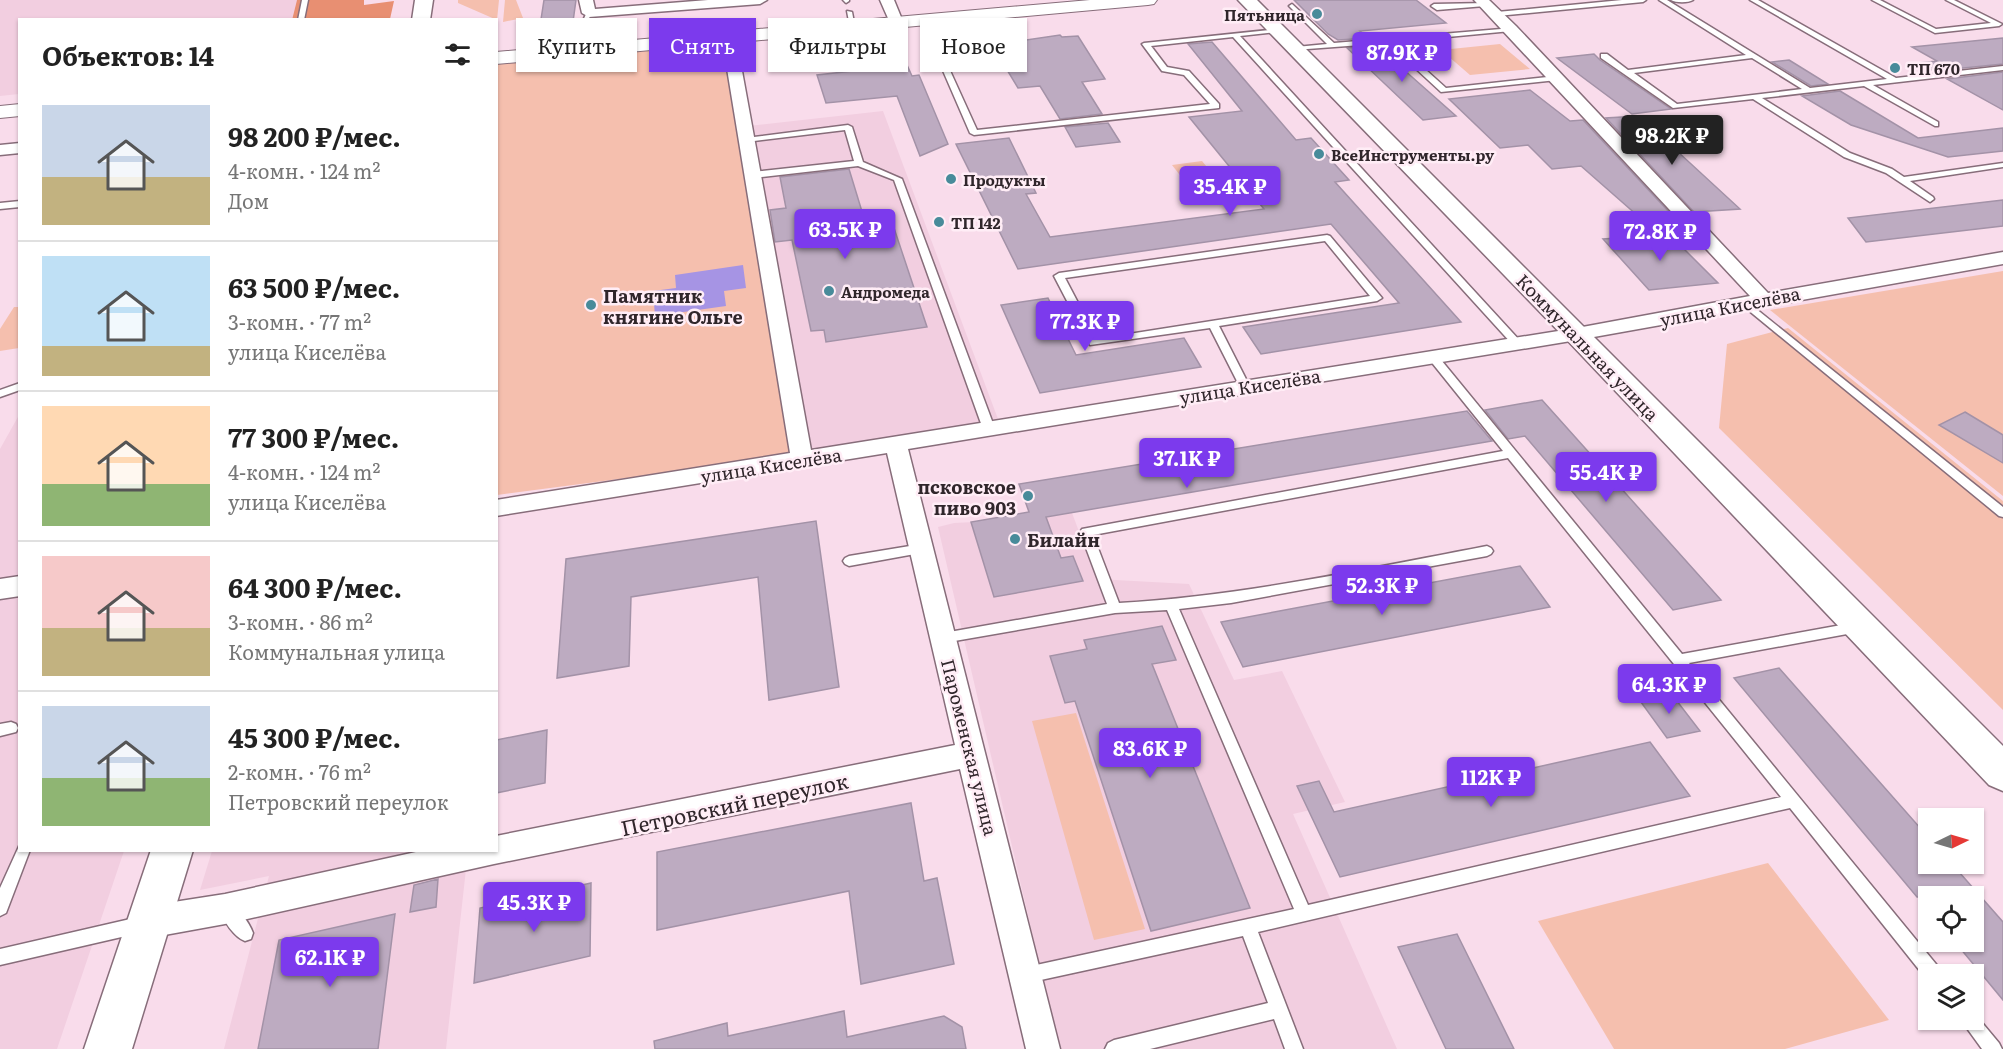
<!DOCTYPE html>
<html lang="ru">
<head>
<meta charset="utf-8">
<style>
	:root { --surface:#fff; --page:#f6f6f6; --text:#222; --muted:#767676; --line:#e0e0e0; --accent:#7c3aed }
	body { margin:0; font-family:Literata,serif; background:var(--page); color:var(--text); height:100vh; display:flex; flex-direction:column; font-size:22px; white-space:nowrap }
	* { box-sizing:border-box; margin:0 }
	p { font-size:20px; color:var(--muted) }
	.icon { flex:none; width:33px; height:33px; fill:none; stroke:currentColor; stroke-width:2; stroke-linecap:round; stroke-linejoin:round }
	.map { position:relative; flex:1; overflow:hidden }
	.panel { position:absolute; left:18px; top:18px; width:480px; height:834px; display:flex; flex-direction:column; background:var(--surface); border-radius:0px; box-shadow:0 2px 4px #0004 }
	.panel>* { flex:none }
	.guide { position:absolute; left:516px; top:18px; width:570px; height:54px; display:flex; gap:12px }
	.needle { width:39px; rotate:85deg }
	.tools { position:absolute; left:1918px; top:808px; display:grid; gap:12px }
	.tools a { display:grid; place-items:center; width:66px; height:66px; border-radius:0px; background:var(--surface); box-shadow:0 2px 4px #0004; font-size:30px }
	.price { position:absolute; translate:-50% -51px; padding:0 14px; border-radius:6px; background:var(--accent); color:#fff; font-size:20px; line-height:39px; filter:drop-shadow(0 2px 3px #0008) }
	.price::after { content:''; position:absolute; left:50%; top:36px; width:18px; height:14px; margin-left:-9px; background:inherit; clip-path:polygon(0 0,100% 0,50% 100%) }
	.price.current { background:#222; color:#fff }
	ul { padding:0; list-style:none }
	li { display:flex; align-items:center; gap:18px; height:150px; padding:0 24px }
	li+li { border-top:2px solid var(--line) }
	li span { display:grid; place-items:center; flex:none; width:168px; height:120px; border-radius:0px; color:#555 }
	li>.icon { margin-inline-start:auto }
	span .icon { width:72px; height:72px; fill:#fffc; stroke-width:1 }
	li b { font-size:26px }
	h2 { display:flex; justify-content:space-between; align-items:center; height:72px; padding:0 24px; font-size:26px }
	.tag { padding:0 21px; border-radius:0px; background:var(--surface); box-shadow:0 2px 4px #0004; font-size:21px; line-height:54px }
	.tag.current { background:var(--accent); color:#fff }
	.map>svg:first-child { display:block }
	.built { fill:#f2cee0 }
	.green { fill:#f5bfae }
	.forest { fill:#e88f72 }
	.water { fill:#a694e4 }
	.building { fill:#bdabc1; stroke:#a392a7; stroke-width:1.5 }
	.lines { fill:none; stroke-linecap:round; stroke-linejoin:round }
	.service-casing { stroke:#876d7a; stroke-width:3 }
	.minor-casing { stroke:#876d7a; stroke-width:3 }
	.tertiary-casing { stroke:#876d7a; stroke-width:2 }
	.secondary-casing { stroke:#876d7a; stroke-width:3 }
	.primary-casing { stroke:#876d7a; stroke-width:3 }
	.service { fill:#fff; fill-rule:evenodd }
	.minor { fill:#fff; fill-rule:evenodd }
	.tertiary { fill:#fff; fill-rule:evenodd }
	.secondary { fill:#fff; fill-rule:evenodd }
	.primary { fill:#fff; fill-rule:evenodd }
	.poi-dot { fill:#488b9a; stroke:#ffedf6; stroke-width:2 }
	.labels { text-anchor:middle; dominant-baseline:central; stroke-width:5; stroke-linejoin:round; paint-order:stroke }
	.far-poi-label { font-size:15px; font-weight:bold; fill:#30262b; stroke:#ffedf6; text-anchor:start }
	.poi-label { font-size:18px; font-weight:bold; fill:#30262b; stroke:#ffedf6; text-anchor:start }
	.street-label { font-size:18px; fill:#30262b; stroke:#ffedf6 }
	.near-street-label { font-size:21px; fill:#30262b; stroke:#ffedf6 }
</style>
</head>
<body>
<div class="map">
<svg width="2003" height="1049" viewBox="0 0 2003 1049">
	<rect width="100%" height="100%" fill="#f9dceb"/>
	<path class="built" d="M0,0H297L292,19L20,20L19,94L0,96Z
		M883,111L998,419L794,456L739,127Z
		M19,415V578L0,581V449Z
		M1072,513L1097,579L1189,584L1234,680L1282,671L1345,802L1293,814L1397,1049H1059L938,527L954,523L1031,519Z
		M19,595L20,850L124,851L57,1049H0V598Z
		M212,851H468L446,1049H224L269,876L200,890Z"/>
	<path class="green" d="M458,0H499L497,20L458,3Z
		M505,0H516L523,18L503,22Z
		M725,43L794,456L497,495L496,61Z
		M1500,44L1530,69L1470,75L1441,50Z
		M1202,161L1224,188L1193,192L1172,165Z
		M2003,271V496L1770,310Z
		M14,307H19V348L0,351V329Z
		M1788,328L2003,501V710L1719,428L1727,344Z
		M1076,713L1145,929L1094,940L1032,721Z
		M1768,863L1889,1020L1785,1049H1614L1538,921Z"/>
	<path class="forest" d="M297,0H364V5L394,1L390,19L292,20Z"/>
	<path class="water" d="M743,265L746,288L724,291L726,306L655,316L653,291L676,288L675,275Z"/>
	<path class="building" d="M544,0H576L571,36L538,39Z
		M1294,0H1416L1446,23L1360,31L1368,38L1338,40L1328,34Z
		M1060,35L1062,37L1078,36L1105,79L1082,82L1102,114L1060,119L1040,86L1018,88L992,45Z
		M2003,38V64L1934,71L1918,63L1937,61L1912,47Z
		M1212,42L1296,140L1311,138L1349,180L1335,182L1461,322L1261,354L1243,327L1399,303L1331,224L1018,269L956,144L1009,138L1036,193L1026,194L1050,237L1264,209L1189,117L1242,111L1188,44Z
		M1377,46L1456,116L1423,120L1347,48Z
		M1594,54L1600,60L1671,109L1632,114L1557,58Z
		M1789,60L1828,84L1811,86L1772,62Z
		M907,65L912,76L919,75L948,144L920,156L897,96L826,103L817,75Z
		M2003,72V110L1947,79Z
		M1530,90L1570,121L1583,120L1670,213L1638,216L1581,166L1552,169L1528,145L1500,148L1449,99Z
		M1840,91L1918,138L2003,128V151L1948,157L1851,125L1802,96Z
		M1639,116L1740,209L1694,212L1606,118Z
		M1108,123L1120,142L1076,147L1065,127Z
		M849,169L867,228L893,225L927,327L826,342L824,330L811,331L792,240L775,242L770,210L786,208L780,177Z
		M2003,200V226L1866,242L1848,218Z
		M1670,235L1718,283L1649,290L1603,239Z
		M1048,298L1076,355L1184,338L1201,367L1040,393L1001,305Z
		M1542,400L1721,600L1673,610L1525,436L1508,439L1485,410Z
		M1467,411L1492,441L1046,517L1061,558L1073,556L1083,581L994,597L971,522L1029,512L1019,484Z
		M1965,412L2003,435V463L1939,425Z
		M816,521L839,687L769,700L758,577L631,597L629,666L557,678L566,559Z
		M1520,566L1550,607L1243,667L1221,622Z
		M1162,626L1176,660L1152,664L1250,908L1151,931L1075,701L1065,703L1050,656L1087,649L1084,640Z
		M1779,668L1929,838V864H1952L2003,922V1000L1955,942H1974V897H1917L1734,678Z
		M1670,692L1700,731L1667,738L1638,698Z
		M547,730L545,783L496,793V740Z
		M1650,742L1690,796L1340,877L1297,786L1319,781L1334,812Z
		M911,803L924,881L937,878L954,964L861,984L849,891L657,930V852Z
		M438,879L436,907L410,912L414,885Z
		M591,883L590,956L474,983L480,908Z
		M395,914L378,1049H258L279,940Z
		M1457,934L1514,1049H1446L1398,947Z
		M844,1011L847,1037L944,1016L962,1027L966,1049H655L654,1041L727,1023L728,1036Z"/>
	<g class="lines">
		<defs>
			<path id="service" d="M302,0H308L304,20H298Z
				M843,0H849V1L846,3Z
				M1622,0H1646L1643,2L1497,16L1494,14L1497,12Z
				M1659,0H1667L1810,88L1887,79L1750,0H1758L1896,78L2003,66V70L1873,85L1938,122V126H1935L1864,86L1762,98L1850,153L1892,169L1904,177L2003,163V167L1910,181L1933,197L1934,199L1930,202L1886,173L1844,157L1753,99L1673,108L1601,58V54H1607L1628,70L1746,55ZM1752,58L1802,89L1677,104L1634,73Z
				M1671,0H1693C1688,3 1676,3 1671,0Z
				M1872,0H1880L1936,29L1991,23L1946,0H1954L2002,24L1999,26L1935,33Z
				M1487,3V5L1485,6L1437,10L1431,6L1434,4Z
				M1292,4L1334,43L1513,28L1514,29L1511,31L1395,42L1446,88L1557,76L1561,78L1557,80L1441,92L1388,43L1294,50V48L1296,47L1327,44L1289,6Z
				M847,11L852,12L855,28L850,27Z
				M587,12L592,13L585,25H581Z
				M924,18L927,20L977,130L1210,104L1184,75L1162,71L1142,44L1144,43L1278,29V31L1276,32L1240,36L1522,343L1517,346L1513,345L1233,37L1151,46L1167,67L1189,71L1219,104V108L974,135L970,133L921,20Z
				M581,33L584,35V52L580,54L576,52L578,35Z
				M848,125L852,127L863,162L902,179L995,429L993,432L989,433L983,429L894,180L858,166L753,178L749,175L753,172L854,161L845,130L746,142L742,140L746,138Z
				M20,201V207L0,209V203Z
				M1327,235L1330,236L1382,298L1377,301L1219,326L1250,387L1245,390L1240,387L1210,328L1090,345L1054,276L1059,273ZM1325,241L1370,296L1097,339L1065,278Z
				M1745,300L2003,507V517L1999,516L1742,305L1740,303Z
				M1433,354L1437,355L1682,654L1858,622L1863,623L1865,627L1863,631L1858,632L1689,663L1940,969L1942,975H1929L1928,981L1790,808L1258,932L1303,1049H1285L1274,1019L1150,1049H1105L1108,1043L1114,1040L1268,1003L1243,936L1027,983L1021,981L1019,975L1021,969L1027,967L1294,909L1167,610L1115,613L943,643L938,642L936,638L938,634L1107,604L1080,532L1082,529L1503,451L1429,359L1428,357ZM1508,458L1781,797L1308,905L1179,609L1231,603L1487,556L1491,554L1493,551L1491,548L1487,546C1365,569 1243,596 1119,603L1093,535Z
				M20,383V390L0,397V390Z
				M922,544L926,546L928,549L926,552L849,566L845,564L843,561L845,558L849,556Z
				M11,722L16,724L18,728L16,732L0,736V724Z
				M20,844V850H30L6,913L0,916V888Z
				M227,902C238,907 249,922 253,933L251,939L245,941C234,937 224,921 219,910L221,905Z
				M139,917L145,919L147,925L145,931L139,933L0,965V949Z
				M1974,1013L1999,1043L2002,1049H1982L1961,1020H1974Z"/>
			<path id="minor" d="M579,0H593L595,9L708,0H767L760,4L589,17L582,13Z
				M880,0H894L903,22L901,25H891Z
				M1474,0H1489L1516,26L1768,293L2003,252V264L1577,340L908,449L1060,1049H1026L960,769L494,864L225,924L148,938L137,933L132,922L137,911L148,906L225,894L425,850H496V836L955,745L887,453L496,516V500L790,453L722,38L724,35H734L736,38L811,450L1577,328L1750,296Z
				M20,143V153L0,155V145Z
				M20,576V596L0,599V579Z"/>
			<path id="tertiary" d="M1090,0H1157L1154,4L1148,5L496,64V52Z
				M20,104V116L0,118V106Z"/>
			<path id="secondary" d="M1238,0H1257L2003,746V791L1989,785L1567,340Z"/>
			<path id="primary" d="M415,0H433L430,20H412Z
				M151,850H193L132,1049H84Z"/>
		</defs>
		<use href="#service" class="service-casing"/>
		<use href="#minor" class="minor-casing"/>
		<use href="#tertiary" class="tertiary-casing"/>
		<use href="#secondary" class="secondary-casing"/>
		<use href="#primary" class="primary-casing"/>
		<use href="#service" class="service"/>
		<use href="#minor" class="minor"/>
		<use href="#tertiary" class="tertiary"/>
		<use href="#secondary" class="secondary"/>
		<use href="#primary" class="primary"/>
	</g>
	<g class="poi-dot">
		<circle cx="1317" cy="14" r="6"/>
		<circle cx="1895" cy="68" r="6"/>
		<circle cx="1319" cy="154" r="6"/>
		<circle cx="951" cy="179" r="6"/>
		<circle cx="939" cy="222" r="6"/>
		<circle cx="829" cy="291" r="6"/>
		<circle cx="591" cy="305" r="6"/>
		<circle cx="1028" cy="496" r="6"/>
		<circle cx="1015" cy="539" r="6"/>
	</g>
	<g class="labels">
		<g class="far-poi-label">
			<text x="1305" y="14" text-anchor="end">Пятьница</text>
			<text x="1907" y="68">ТП 670</text>
			<text x="1331" y="154">ВсеИнструменты.ру</text>
			<text x="963" y="179">Продукты</text>
			<text x="951" y="222">ТП 142</text>
			<text x="841" y="291">Андромеда</text>
		</g>
		<g class="poi-label">
			<text x="603" y="295">Памятник<tspan x="603" dy="21">княгине Ольге</tspan></text>
			<text x="1016" y="486" text-anchor="end">псковское<tspan x="1016" dy="21">пиво 903</tspan></text>
			<text x="1027" y="539">Билайн</text>
		</g>
		<g class="street-label">
			<text transform="translate(1730 306) rotate(-11)">улица Киселёва</text>
			<text transform="translate(1588 347) rotate(46)">Коммунальная улица</text>
			<text transform="translate(1250 386) rotate(-9)">улица Киселёва</text>
			<text transform="translate(771 465) rotate(-9)">улица Киселёва</text>
			<text transform="translate(970 747) rotate(76)">Пароменская улица</text>
		</g>
		<g class="near-street-label">
			<text transform="translate(734 803) rotate(-12)">Петровский переулок</text>
		</g>
	</g>
</svg>
<div class="tools">
<a><svg class="needle" viewBox="-14 -14 28 28"><path d="M0-13l5 13h-10z" fill="#e53935"/><path d="M0 13l5-13h-10z" fill="#767676"/></svg></a>
<a><svg class="icon" aria-label="locate" viewBox="0 0 24 24"><circle cx="12" cy="12" r="6"/><path d="M12 2v4M12 18v4M2 12h4M18 12h4"/></svg></a>
<a><svg class="icon" aria-label="layers" viewBox="0 0 24 24"><path d="M12 4l9 5-9 5-9-5zM3 14l9 5 9-5"/></svg></a>
</div>
<b class="price" style="left:1402px;top:83px">87.9K ₽</b>
<b class="price current" style="left:1672px;top:166px">98.2K ₽</b>
<b class="price" style="left:1230px;top:217px">35.4K ₽</b>
<b class="price" style="left:845px;top:260px">63.5K ₽</b>
<b class="price" style="left:1660px;top:262px">72.8K ₽</b>
<b class="price" style="left:1085px;top:352px">77.3K ₽</b>
<b class="price" style="left:1187px;top:489px">37.1K ₽</b>
<b class="price" style="left:1606px;top:503px">55.4K ₽</b>
<b class="price" style="left:1382px;top:616px">52.3K ₽</b>
<b class="price" style="left:1669px;top:715px">64.3K ₽</b>
<b class="price" style="left:1150px;top:779px">83.6K ₽</b>
<b class="price" style="left:1491px;top:808px">112K ₽</b>
<b class="price" style="left:534px;top:933px">45.3K ₽</b>
<b class="price" style="left:330px;top:988px">62.1K ₽</b>
<div class="guide">
<a class="tag">Купить</a>
<a class="tag current">Снять</a>
<a class="tag">Фильтры</a>
<a class="tag">Новое</a>
</div>
<section class="panel">
<h2>Объектов: 14<svg class="icon" aria-label="filters" viewBox="0 0 24 24"><path d="M4 7h16M4 17h16"/><circle cx="9" cy="7" r="2"/><circle cx="15" cy="17" r="2"/></svg></h2>
<ul>
<li><span style="background:linear-gradient(#c9d6e8 60%,#c2b280 0)"><svg class="icon" aria-label="home" viewBox="0 0 24 24"><path d="M3 11l9-7 9 7M6 9v11h12V9"/></svg></span><div><b>98 200 ₽/мес.</b><p>4-комн. · 124 m²</p><p>Дом</p></div></li>
<li><span style="background:linear-gradient(#bfe0f5 75%,#c2b280 0)"><svg class="icon" aria-label="home" viewBox="0 0 24 24"><path d="M3 11l9-7 9 7M6 9v11h12V9"/></svg></span><div><b>63 500 ₽/мес.</b><p>3-комн. · 77 m²</p><p>улица Киселёва</p></div></li>
<li><span style="background:linear-gradient(#ffd9b3 65%,#8fb573 0)"><svg class="icon" aria-label="home" viewBox="0 0 24 24"><path d="M3 11l9-7 9 7M6 9v11h12V9"/></svg></span><div><b>77 300 ₽/мес.</b><p>4-комн. · 124 m²</p><p>улица Киселёва</p></div></li>
<li><span style="background:linear-gradient(#f6c9c9 60%,#c2b280 0)"><svg class="icon" aria-label="home" viewBox="0 0 24 24"><path d="M3 11l9-7 9 7M6 9v11h12V9"/></svg></span><div><b>64 300 ₽/мес.</b><p>3-комн. · 86 m²</p><p>Коммунальная улица</p></div></li>
<li><span style="background:linear-gradient(#c9d6e8 60%,#8fb573 0)"><svg class="icon" aria-label="home" viewBox="0 0 24 24"><path d="M3 11l9-7 9 7M6 9v11h12V9"/></svg></span><div><b>45 300 ₽/мес.</b><p>2-комн. · 76 m²</p><p>Петровский переулок</p></div></li>
</ul>
</section>
</div>
</body>
</html>
